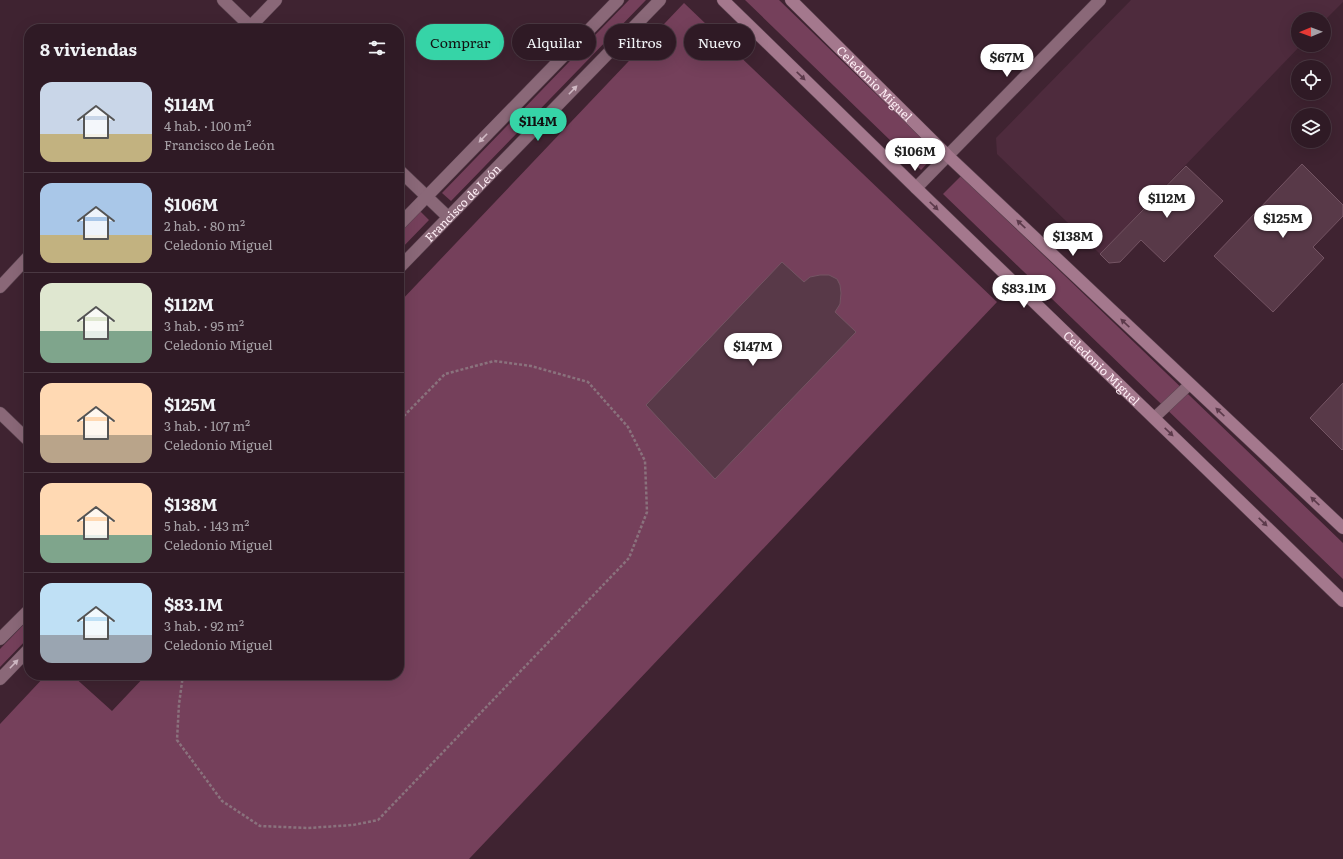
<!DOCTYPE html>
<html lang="es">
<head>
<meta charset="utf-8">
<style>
	:root { --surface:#2f1a25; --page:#37232d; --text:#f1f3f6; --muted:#a7a1a7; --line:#4a3842; --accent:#36d4a7 }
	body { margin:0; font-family:Literata,serif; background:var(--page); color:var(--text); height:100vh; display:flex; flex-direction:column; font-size:15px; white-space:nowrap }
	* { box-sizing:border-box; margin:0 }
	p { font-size:13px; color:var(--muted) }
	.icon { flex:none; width:22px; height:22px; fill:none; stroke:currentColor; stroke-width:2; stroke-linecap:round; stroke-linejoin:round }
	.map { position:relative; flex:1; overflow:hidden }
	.side { position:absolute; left:24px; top:24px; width:380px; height:656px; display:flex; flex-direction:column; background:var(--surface); border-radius:16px; box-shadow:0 4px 16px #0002,0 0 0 1px var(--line) }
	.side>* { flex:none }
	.top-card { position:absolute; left:416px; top:24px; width:380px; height:36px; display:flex; gap:8px }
	.needle { width:26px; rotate:269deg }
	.tools { position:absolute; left:1291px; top:12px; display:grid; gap:8px }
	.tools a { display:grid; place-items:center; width:40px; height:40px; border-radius:50%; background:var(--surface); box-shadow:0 4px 16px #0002,0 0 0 1px var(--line); font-size:20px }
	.price { position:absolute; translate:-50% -34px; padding:0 9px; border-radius:14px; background:#fff; color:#222; font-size:13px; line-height:26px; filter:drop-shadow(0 1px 2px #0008) }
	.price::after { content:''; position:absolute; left:50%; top:24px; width:12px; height:9px; margin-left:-6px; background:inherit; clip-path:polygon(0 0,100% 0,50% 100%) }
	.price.selected { background:var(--accent); color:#111 }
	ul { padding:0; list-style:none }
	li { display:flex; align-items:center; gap:12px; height:100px; padding:0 16px }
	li+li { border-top:1px solid var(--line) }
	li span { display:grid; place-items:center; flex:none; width:112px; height:80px; border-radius:12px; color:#555 }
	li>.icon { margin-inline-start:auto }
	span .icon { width:48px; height:48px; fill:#fffc; stroke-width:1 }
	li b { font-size:17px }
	h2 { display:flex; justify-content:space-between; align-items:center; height:48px; padding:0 16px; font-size:17px }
	.tag { padding:0 14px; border-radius:18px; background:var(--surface); box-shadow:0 4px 16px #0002,0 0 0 1px var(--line); font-size:14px; line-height:36px }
	.tag.selected { background:var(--accent); color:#111 }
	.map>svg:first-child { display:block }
	.built { fill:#4e2b3d }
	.green { fill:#75405b }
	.building { fill:#583948; stroke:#745463 }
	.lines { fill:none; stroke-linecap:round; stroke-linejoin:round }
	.lane-casing { stroke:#59424e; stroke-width:12 }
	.street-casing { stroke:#59424e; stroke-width:13 }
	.secondary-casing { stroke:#59424e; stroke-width:13 }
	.path { stroke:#8a727d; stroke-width:2.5; stroke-dasharray:3 2; stroke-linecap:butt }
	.lane { stroke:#8a6878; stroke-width:11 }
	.street { stroke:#8a6878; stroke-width:12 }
	.secondary { stroke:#a4788d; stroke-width:12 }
	.oneway { fill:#5c3a4b }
	.oneway2 { fill:#d0b9c4 }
	.labels { text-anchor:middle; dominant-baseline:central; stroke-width:4; stroke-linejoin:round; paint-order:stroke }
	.street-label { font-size:12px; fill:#ffeff6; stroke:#351927 }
</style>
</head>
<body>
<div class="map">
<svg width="1343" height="859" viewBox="0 0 1343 859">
	<rect width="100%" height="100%" fill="#3f2331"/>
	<path class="built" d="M1131,0H1343V2L1324,21V19H1298V45H1301L1100,254L997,154L996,138Z"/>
	<path class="green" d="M629,0H646L451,201L442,193Z
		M745,0H779L937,153L921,170Z
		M684,3L997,302L469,859H0V724L46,675H72L112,711L146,675H399V303Z
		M961,176L1343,543V579L943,194Z
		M420,211L429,220L399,251V233Z
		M29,619V637L0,667V649Z"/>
	<path class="building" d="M1302,164L1343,205V216L1313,247L1324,258L1273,312L1214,256Z
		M1186,166L1223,201L1164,262L1141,240L1120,262L1109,263L1100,254Z
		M782,262L804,282L810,277L820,275H829L837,279L840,285L841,293L840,304L835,312L856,332L715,479L646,405Z
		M1343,383V449L1342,450L1310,418Z"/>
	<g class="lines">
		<defs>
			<path id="lane" d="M1154,418L1190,384"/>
			<g id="street">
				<path d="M223,0L253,29"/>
				<path d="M248,29L276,0"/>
				<path d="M399,170L448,217"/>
				<path d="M916,188L1100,0"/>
				<path d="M399,225L618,0"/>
				<path id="s1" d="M399,268L660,0"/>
				<path d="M0,287L29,256"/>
				<path d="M0,413L29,441"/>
				<path d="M0,639L29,610"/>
				<path d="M0,679L29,649"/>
			</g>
			<g id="secondary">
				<path id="s2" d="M723,0L916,188L1343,601"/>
				<path id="s3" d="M791,0L947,155L1343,528"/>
			</g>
		</defs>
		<use href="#lane" class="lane-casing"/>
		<use href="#street" class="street-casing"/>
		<use href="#secondary" class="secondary-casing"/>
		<path class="path" d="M183,675L179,704L177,740L222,801L260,826L308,828L353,825L378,820L629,558L647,512L645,461L628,427L588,382L531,366L494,361L445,374L399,421"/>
		<use href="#lane" class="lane"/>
		<use href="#street" class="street"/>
		<use href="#secondary" class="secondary"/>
	</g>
	<defs><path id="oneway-solid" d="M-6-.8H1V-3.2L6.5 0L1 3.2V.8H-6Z"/></defs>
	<g class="oneway">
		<use href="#oneway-solid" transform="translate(801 76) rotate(44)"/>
		<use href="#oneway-solid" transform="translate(934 206) rotate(44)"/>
		<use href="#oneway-solid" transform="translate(1021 224) rotate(-137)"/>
		<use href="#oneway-solid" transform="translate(1125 323) rotate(-137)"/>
		<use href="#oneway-solid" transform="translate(1220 412) rotate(-137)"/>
		<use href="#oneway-solid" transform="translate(1169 432) rotate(44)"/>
		<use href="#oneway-solid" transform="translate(1315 501) rotate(-137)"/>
		<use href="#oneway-solid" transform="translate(1263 522) rotate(44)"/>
	</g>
	<g class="oneway2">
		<use href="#oneway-solid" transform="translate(573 90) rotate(-46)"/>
		<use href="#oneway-solid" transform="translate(483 138) rotate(134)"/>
		<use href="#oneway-solid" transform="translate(14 664) rotate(-46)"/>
	</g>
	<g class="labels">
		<g class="street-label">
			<text stroke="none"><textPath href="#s3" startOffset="118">Celedonio Miguel</textPath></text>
			<text stroke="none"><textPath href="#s1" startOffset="91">Francisco de León</textPath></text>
			<text stroke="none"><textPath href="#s2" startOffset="528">Celedonio Miguel</textPath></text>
		</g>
	</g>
</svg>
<div class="tools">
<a><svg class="needle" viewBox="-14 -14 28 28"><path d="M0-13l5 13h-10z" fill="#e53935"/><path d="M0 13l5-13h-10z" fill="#a7a1a7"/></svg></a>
<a><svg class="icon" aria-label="locate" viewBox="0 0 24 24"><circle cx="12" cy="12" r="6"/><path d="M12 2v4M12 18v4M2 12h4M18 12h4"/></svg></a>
<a><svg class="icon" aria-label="layers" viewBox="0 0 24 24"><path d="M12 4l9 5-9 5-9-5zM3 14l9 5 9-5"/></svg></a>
</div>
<b class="price" style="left:1007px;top:78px">$67M</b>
<b class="price selected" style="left:538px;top:142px">$114M</b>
<b class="price" style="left:915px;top:172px">$106M</b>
<b class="price" style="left:1167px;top:219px">$112M</b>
<b class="price" style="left:1283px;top:239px">$125M</b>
<b class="price" style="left:1073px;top:257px">$138M</b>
<b class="price" style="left:1024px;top:309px">$83.1M</b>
<b class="price" style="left:753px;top:367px">$147M</b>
<div class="top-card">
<a class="tag selected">Comprar</a>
<a class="tag">Alquilar</a>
<a class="tag">Filtros</a>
<a class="tag">Nuevo</a>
</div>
<section class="side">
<h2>8 viviendas<svg class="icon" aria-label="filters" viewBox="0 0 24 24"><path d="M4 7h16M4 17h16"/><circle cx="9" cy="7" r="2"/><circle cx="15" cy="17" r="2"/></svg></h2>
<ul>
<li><span style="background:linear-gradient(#c9d6e8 65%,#c2b280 0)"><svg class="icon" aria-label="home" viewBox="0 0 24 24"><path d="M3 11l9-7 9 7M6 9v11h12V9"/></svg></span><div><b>$114M</b><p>4 hab. · 100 m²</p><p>Francisco de León</p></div></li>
<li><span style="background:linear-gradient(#a9c7e8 65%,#c2b280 0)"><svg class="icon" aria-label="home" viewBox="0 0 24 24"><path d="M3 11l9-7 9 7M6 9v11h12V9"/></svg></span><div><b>$106M</b><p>2 hab. · 80 m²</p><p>Celedonio Miguel</p></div></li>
<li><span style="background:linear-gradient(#dfe7d0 60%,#7fa58c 0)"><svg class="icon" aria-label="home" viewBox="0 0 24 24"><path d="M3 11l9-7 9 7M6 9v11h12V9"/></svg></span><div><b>$112M</b><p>3 hab. · 95 m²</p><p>Celedonio Miguel</p></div></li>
<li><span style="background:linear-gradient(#ffd9b3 65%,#b9a48a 0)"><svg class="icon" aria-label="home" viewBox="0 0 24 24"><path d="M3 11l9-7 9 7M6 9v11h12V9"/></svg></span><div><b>$125M</b><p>3 hab. · 107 m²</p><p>Celedonio Miguel</p></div></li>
<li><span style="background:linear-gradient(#ffd9b3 65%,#7fa58c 0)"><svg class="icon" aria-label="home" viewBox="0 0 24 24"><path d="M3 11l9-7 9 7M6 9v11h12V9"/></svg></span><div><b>$138M</b><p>5 hab. · 143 m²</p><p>Celedonio Miguel</p></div></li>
<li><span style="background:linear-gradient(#bfe0f5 65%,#9aa5b1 0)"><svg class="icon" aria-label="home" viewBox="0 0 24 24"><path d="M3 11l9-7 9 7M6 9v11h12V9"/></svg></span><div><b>$83.1M</b><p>3 hab. · 92 m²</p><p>Celedonio Miguel</p></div></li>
</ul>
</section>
</div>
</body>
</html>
